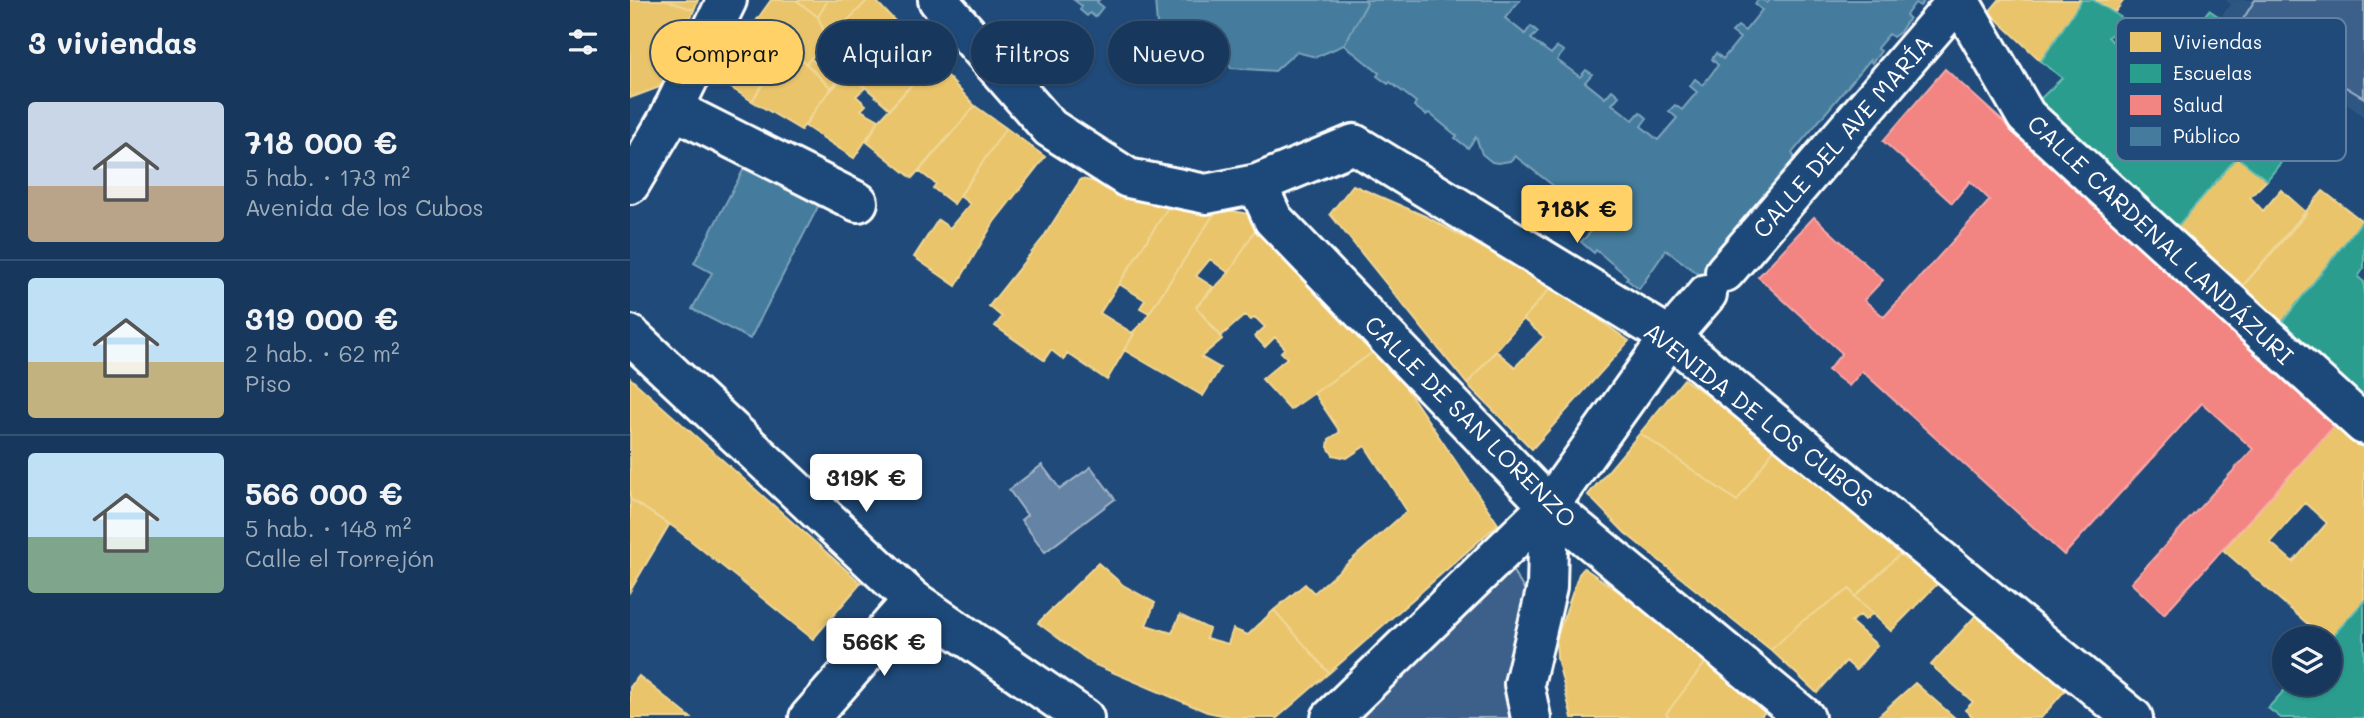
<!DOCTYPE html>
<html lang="es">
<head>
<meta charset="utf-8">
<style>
	:root { --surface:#17385c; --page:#203f62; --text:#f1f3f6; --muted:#9eacbb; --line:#365272; --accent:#ffd166 }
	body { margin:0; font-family:Mali,sans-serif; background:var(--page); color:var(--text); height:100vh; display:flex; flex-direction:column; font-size:26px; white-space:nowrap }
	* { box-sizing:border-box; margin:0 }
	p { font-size:23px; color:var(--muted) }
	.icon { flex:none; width:38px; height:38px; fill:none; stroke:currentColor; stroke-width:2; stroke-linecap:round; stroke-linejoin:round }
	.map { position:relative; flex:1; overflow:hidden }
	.details { display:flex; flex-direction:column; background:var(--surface); width:630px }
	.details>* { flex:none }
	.guide { position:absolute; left:21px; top:21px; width:665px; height:63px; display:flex; gap:14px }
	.fabs { position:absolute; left:1642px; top:626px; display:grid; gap:14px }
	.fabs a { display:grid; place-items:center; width:70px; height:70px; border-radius:50%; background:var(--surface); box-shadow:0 2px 5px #0004,0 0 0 2px var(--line); font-size:35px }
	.price { position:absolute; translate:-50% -60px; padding:0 16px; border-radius:7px; background:#fff; color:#222; font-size:23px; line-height:46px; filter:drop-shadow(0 2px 4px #0008) }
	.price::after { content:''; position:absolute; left:50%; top:42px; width:21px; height:16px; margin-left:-10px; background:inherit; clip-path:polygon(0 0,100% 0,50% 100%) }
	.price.active { background:var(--accent); color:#111 }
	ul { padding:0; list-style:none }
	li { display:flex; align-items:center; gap:21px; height:175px; padding:0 28px }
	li+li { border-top:2px solid var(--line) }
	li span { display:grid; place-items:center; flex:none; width:196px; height:140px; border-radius:7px; color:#555 }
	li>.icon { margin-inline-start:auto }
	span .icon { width:84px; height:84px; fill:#fffc; stroke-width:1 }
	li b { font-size:30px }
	h2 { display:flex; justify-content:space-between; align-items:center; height:84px; padding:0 28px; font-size:30px }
	.tag { padding:0 24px; border-radius:32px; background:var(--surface); box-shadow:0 2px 5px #0004,0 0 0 2px var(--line); font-size:24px; line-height:63px }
	.tag.active { background:var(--accent); color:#111 }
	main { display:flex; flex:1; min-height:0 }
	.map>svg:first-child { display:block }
	.built { fill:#2e5683 }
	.green { fill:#3c618b; stroke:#9eb0c5; stroke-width:2 }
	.water { fill:#6583a4; stroke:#a3b5c8; stroke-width:2 }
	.homes { fill:#e9c46a; stroke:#f0d697; stroke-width:2; fill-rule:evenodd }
	.schools { fill:#2a9d8f; stroke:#6abab1; stroke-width:2 }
	.health { fill:#f28482; stroke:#f6a9a8; stroke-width:2 }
	.public { fill:#457b9d; stroke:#7da3ba; stroke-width:2 }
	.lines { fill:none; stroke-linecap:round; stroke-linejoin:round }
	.street-casing { stroke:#fff; stroke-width:44 }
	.secondary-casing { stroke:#fff; stroke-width:44 }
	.street { stroke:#1f4a7a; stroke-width:38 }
	.secondary { stroke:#1f4a7a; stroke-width:38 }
	.labels { text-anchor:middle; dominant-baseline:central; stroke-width:7; stroke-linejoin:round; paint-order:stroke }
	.street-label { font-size:24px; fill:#fff; stroke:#1f4a7a }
	.key { fill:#1f4a7a; stroke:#6280a2; stroke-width:2 }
	.key-label { font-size:19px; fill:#fff }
</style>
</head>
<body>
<main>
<section class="details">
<h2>3 viviendas<svg class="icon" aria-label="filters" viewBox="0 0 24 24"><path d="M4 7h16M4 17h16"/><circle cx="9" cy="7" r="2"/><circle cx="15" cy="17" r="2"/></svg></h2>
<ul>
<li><span style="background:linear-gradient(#c9d6e8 60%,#b9a48a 0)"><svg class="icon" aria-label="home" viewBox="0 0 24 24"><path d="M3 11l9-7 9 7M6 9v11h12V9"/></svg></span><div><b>718 000 €</b><p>5 hab. · 173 m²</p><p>Avenida de los Cubos</p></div></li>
<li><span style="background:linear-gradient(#bfe0f5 60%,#c2b280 0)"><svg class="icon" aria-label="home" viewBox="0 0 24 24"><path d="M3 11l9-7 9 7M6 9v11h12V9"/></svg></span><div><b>319 000 €</b><p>2 hab. · 62 m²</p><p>Piso</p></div></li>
<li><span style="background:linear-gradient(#bfe0f5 60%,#7fa58c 0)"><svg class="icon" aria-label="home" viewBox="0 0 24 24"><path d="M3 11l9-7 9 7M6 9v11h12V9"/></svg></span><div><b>566 000 €</b><p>5 hab. · 148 m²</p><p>Calle el Torrejón</p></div></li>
</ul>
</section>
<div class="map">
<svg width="1734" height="718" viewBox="0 0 1734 718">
	<rect width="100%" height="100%" fill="#1f4a7a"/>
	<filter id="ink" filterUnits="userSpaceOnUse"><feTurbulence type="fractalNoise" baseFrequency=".0143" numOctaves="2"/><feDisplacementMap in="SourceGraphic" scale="14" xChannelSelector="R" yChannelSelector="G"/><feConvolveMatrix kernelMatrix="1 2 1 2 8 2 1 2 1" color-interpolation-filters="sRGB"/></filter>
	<g filter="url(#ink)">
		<path class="built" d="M1596,0H1734V117L1705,95L1586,25L1600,4Z"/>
		<path class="green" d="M1625,0H1734V98L1610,24Z
			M881,568L897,594C879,644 879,666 886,718H730Z"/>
		<path class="water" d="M412,465L430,489L461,467L485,499L415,552L391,520L397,515L379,490Z"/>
		<path class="homes" d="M0,0H36L64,10L30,87L0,98Z
			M36,0H68L64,10Z
			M141,0H166L188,17L198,40L176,64L158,46L124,24Z
			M166,0H198L188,17Z
			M198,0H238L215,23L238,50L201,88L176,64L181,58L194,72L215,49L201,35L198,40L188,17Z
			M238,0H245L265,21L238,50L215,23Z
			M1369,0H1452L1411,61L1359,12Z
			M1463,0H1494L1485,12Z
			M265,21L303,61L260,109L218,72Z
			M124,24L158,46L122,101L90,81Z
			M158,46L201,88L171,130L122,101Z
			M303,61L345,106L282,178L237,142L249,120Z
			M218,72L235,88L226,96L236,105L231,110L249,120L224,158L175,126L191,101Z
			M345,106L376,128L324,204L303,188L306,184L289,171Z
			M376,128L415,157L364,222L326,286L284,257L308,220L320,228L340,204L330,196Z
			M1607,157L1637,180L1620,197L1633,211L1651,190L1677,213L1605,295L1538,237Z
			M451,179L544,198L470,313L504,334L477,380L437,353L434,360L421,350L414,360L365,326L372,317L359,306L413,238Z
			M723,185L797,217L922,286L837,384L700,214Z
			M1693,191L1732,221L1646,330L1605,295Z
			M544,198L588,208L519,313L510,308L515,300L489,284Z
			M588,208L633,217L599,273L580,259L566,276L583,287L566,307L592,339L571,357L590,368L573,396L494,350L504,334L502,333L514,321Z
			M633,217L749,348L660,410L632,379L657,358L651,352L655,348L645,337L635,347L625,336L635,327L625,317L621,320L615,315L591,336L566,307L599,273Z
			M922,286L999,341L902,449L837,384L866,351L885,367L914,337L893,319Z
			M749,348L868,524L699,673L644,610L675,584L684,593L777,511L735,446L717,458L703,455L698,447L699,439L710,432L684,393Z
			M0,378L231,583L183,639L45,528L0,499Z
			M1054,379L1147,445L1107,501L1010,433Z
			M1706,424L1734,449V601L1699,640L1695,639L1593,550ZM1675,503L1697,523L1663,562L1640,542Z
			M1010,433L1107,501L1147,445L1274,550L1225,597L1220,589L1171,622L1141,650L995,533L958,495Z
			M0,499L39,525L0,591Z
			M1274,550L1310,581L1261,631L1225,597Z
			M468,563L493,585L525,603L516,625L542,633L550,615L579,629L576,638L598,644L603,629L618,635L644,610L699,673L647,718H606L577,712L463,664L408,623Z
			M954,568L1021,614L1079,658L1036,714L1040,718H942L927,658L926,640L949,574Z
			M1220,589L1225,597L1243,613L1235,620L1230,615L1221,622L1247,645L1226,670L1216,661L1187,693L1141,650L1171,622Z
			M1348,613L1437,688L1411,718H1344L1335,710L1343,702L1301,665Z
			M1079,658L1139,707L1130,718H1040L1036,714Z
			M9,676L61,718H0V687Z
			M1285,683L1325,718H1246Z"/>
		<path class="schools" d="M1452,0H1463L1497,21L1478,37L1573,134L1580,126L1604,150L1656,92L1564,29L1579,10L1591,18L1586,25L1705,95L1637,180L1607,157L1538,237L1405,104L1432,78L1411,61Z
			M1734,215V268L1728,277L1734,282V397L1730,402L1646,330L1732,221Z
			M1734,601V718H1651L1638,708L1660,684H1699V640Z"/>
		<path class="health" d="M1315,69L1706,424L1534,614L1501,583L1623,449L1572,403L1434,555L1232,371L1219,386L1198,370L1212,353L1128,277L1184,217L1253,280L1234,300L1254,317L1360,200L1340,181L1322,203L1253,141Z"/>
		<path class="public" d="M444,0H469L467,2L473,7L465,17L460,13L457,16L450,10L452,6Z
			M525,0H735L737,3L714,45L686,57L666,52L645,71L601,68L589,47L557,52L527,25Z
			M735,0H890L875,18L895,34L901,26L908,32L901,39L921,54L927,47L934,51L927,60L950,77L956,70L962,74L955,82L975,98L982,90L989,96L982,104L1003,120L1010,112L1017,118L1011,126L1028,140L1047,118L1039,111L1045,105L1052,110L1067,92L1060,86L1065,79L1073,85L1088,65L1082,59L1086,53L1093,59L1110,38L1102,32L1108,26L1115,31L1132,10L1125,4L1128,0H1133L1137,3L1140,0H1295L1290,6L1285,3L1276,15L1279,18L1270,32L1263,37L1259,34L1247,48L1251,51L1242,63L1240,60L1162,153L1165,158L1094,245L1075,279L1036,250L1009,289L996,279L998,277L966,250L964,253L951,242L970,222L885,156L880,161L868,163L862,162L852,154L846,137L838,148L825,138L827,136L799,113L796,115L784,106L786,102L760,82L758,84L747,76L749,73L714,45L737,3Z
			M119,159L193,197L120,339L62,309L82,273L64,263Z"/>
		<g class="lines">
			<defs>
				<path id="street" d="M308,0L420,128L498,178L576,194L627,184L724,144L1040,337L1503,718
					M1329,0L1396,116L1734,425
					M43,109L228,202
					M0,184L39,118L97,0
					M627,184L643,219L919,506L1175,718
					M1095,272L1328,0
					M919,506L1040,337L1077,294
					M179,718L283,600
					M701,718L919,506L917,587L894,684L901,718"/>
				<path id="secondary" d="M0,335L283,600L454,718"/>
			</defs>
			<use href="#street" class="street-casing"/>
			<use href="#secondary" class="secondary-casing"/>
			<use href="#street" class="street"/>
			<use href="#secondary" class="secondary"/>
		</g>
	</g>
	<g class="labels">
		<g class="street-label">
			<text transform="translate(1212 136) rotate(-49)">CALLE DEL AVE MARÍA</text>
			<text transform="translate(1531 239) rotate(43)">CALLE CARDENAL LANDÁZURI</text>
			<text transform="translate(1129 414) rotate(38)">AVENIDA DE LOS CUBOS</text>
			<text transform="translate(841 421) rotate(45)">CALLE DE SAN LORENZO</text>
		</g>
	</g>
	<rect x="1486" y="18" width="230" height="143" rx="10" class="key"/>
	<rect x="1500" y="32" width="31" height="20" fill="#e9c46a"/>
	<rect x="1500" y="64" width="31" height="19" fill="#2a9d8f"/>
	<rect x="1500" y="95" width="31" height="20" fill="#f28482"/>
	<rect x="1500" y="127" width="31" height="19" fill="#457b9d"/>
	<g class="key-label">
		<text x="1543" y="49">Viviendas</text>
		<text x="1543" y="80">Escuelas</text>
		<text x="1543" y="112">Salud</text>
		<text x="1543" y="143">Público</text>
	</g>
</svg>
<div class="fabs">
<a><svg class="icon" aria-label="layers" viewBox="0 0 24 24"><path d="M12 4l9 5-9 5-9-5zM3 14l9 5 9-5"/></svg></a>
</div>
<b class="price active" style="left:947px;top:245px">718K €</b>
<b class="price" style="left:236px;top:514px">319K €</b>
<b class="price" style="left:254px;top:678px">566K €</b>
<div class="guide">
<a class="tag active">Comprar</a>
<a class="tag">Alquilar</a>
<a class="tag">Filtros</a>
<a class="tag">Nuevo</a>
</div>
</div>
</main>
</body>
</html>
